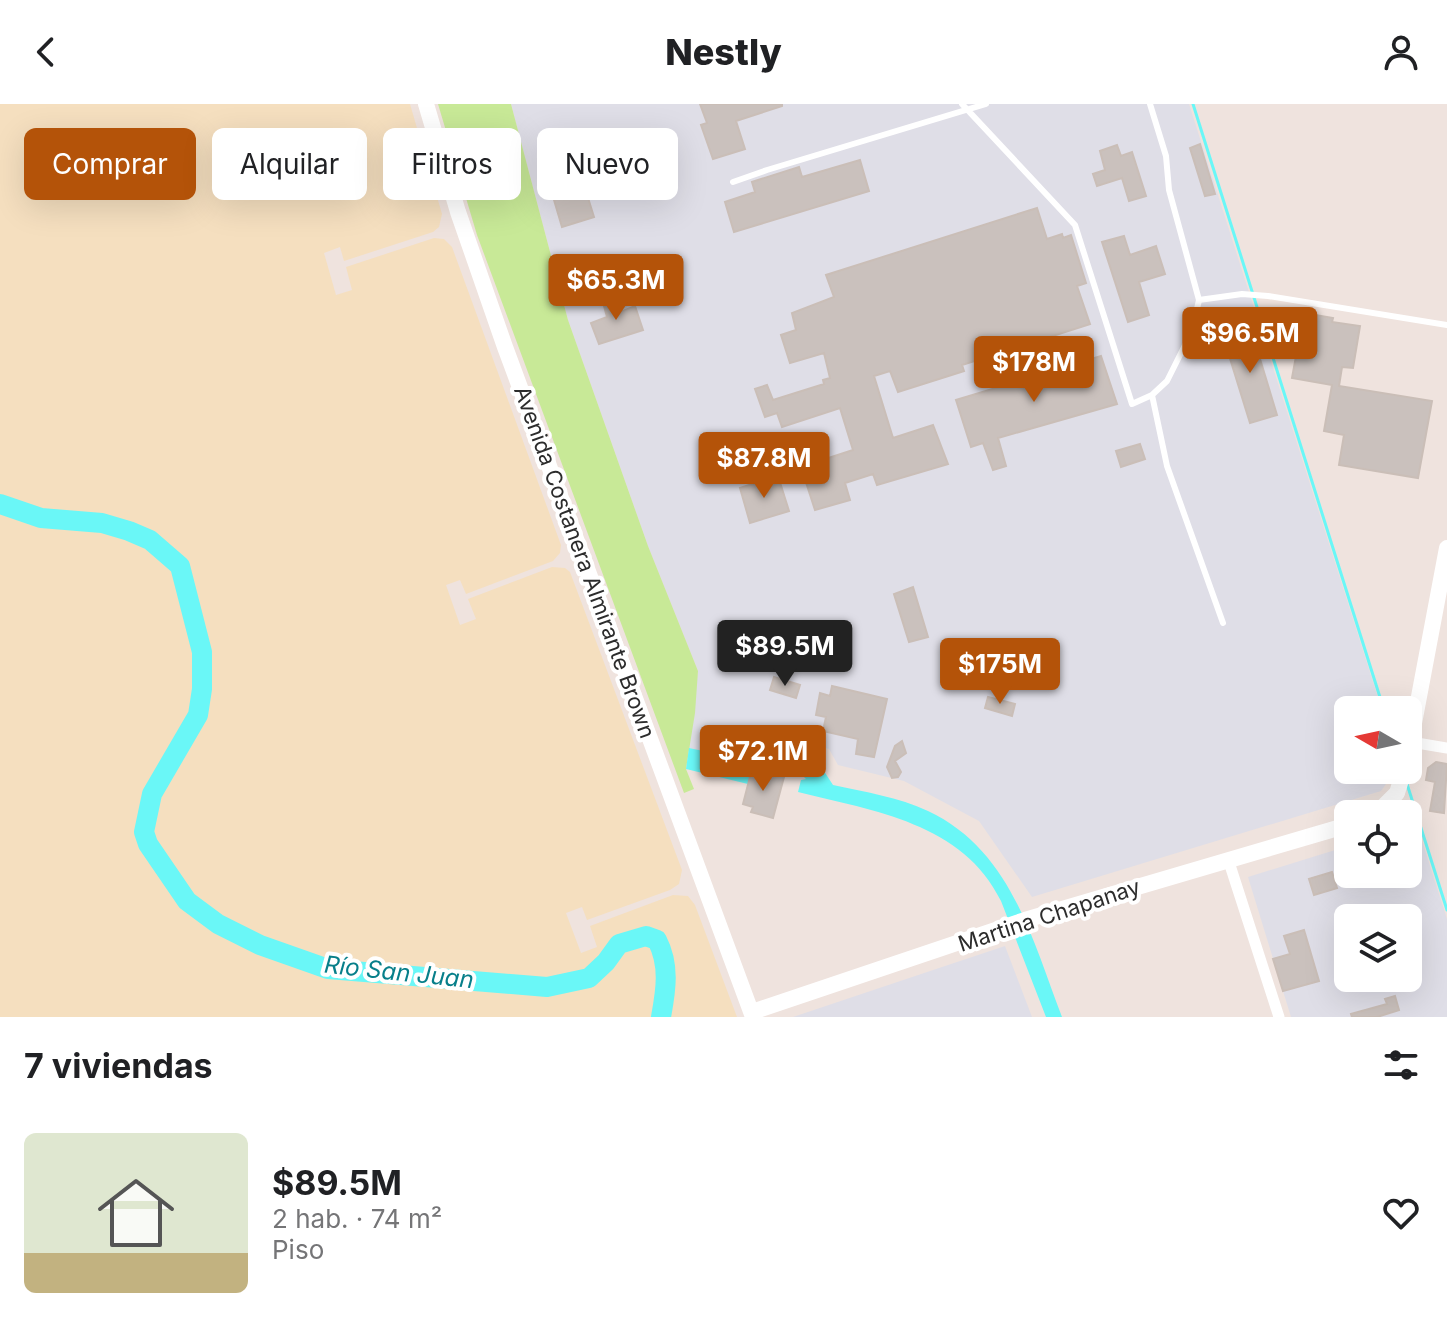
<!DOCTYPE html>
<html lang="es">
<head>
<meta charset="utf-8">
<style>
	:root { --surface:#fff; --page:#f6f6f6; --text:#202124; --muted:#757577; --line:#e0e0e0; --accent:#b45309 }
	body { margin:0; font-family:Inter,sans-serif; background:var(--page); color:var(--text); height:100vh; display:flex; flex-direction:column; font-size:30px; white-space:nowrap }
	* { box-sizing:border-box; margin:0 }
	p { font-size:26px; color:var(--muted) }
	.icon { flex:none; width:44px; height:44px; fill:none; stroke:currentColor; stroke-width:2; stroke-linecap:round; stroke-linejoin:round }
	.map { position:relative; height:913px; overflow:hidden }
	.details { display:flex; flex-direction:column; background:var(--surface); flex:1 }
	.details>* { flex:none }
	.guide { position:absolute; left:24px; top:24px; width:800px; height:72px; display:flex; gap:16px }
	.needle { width:52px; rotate:279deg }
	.tools { position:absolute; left:1334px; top:592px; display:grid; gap:16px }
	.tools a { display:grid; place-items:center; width:88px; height:88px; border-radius:12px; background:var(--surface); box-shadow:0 8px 32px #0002; font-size:40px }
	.price { position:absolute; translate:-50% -68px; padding:0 18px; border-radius:8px; background:var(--accent); color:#fff; font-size:26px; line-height:52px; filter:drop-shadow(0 2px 4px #0008) }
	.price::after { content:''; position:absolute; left:50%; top:48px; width:24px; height:18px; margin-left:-12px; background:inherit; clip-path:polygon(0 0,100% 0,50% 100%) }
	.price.selected { background:#222; color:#fff }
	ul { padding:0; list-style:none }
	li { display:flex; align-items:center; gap:24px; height:200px; padding:0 24px }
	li+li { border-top:2px solid var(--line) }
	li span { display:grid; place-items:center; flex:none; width:224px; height:160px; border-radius:12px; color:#555 }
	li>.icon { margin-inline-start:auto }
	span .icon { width:96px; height:96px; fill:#fffc; stroke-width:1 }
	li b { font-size:34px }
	h2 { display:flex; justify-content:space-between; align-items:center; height:96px; padding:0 24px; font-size:34px }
	.tag { padding:0 28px; border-radius:12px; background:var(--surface); box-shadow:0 8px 32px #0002; font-size:28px; line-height:72px }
	.tag.selected { background:var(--accent); color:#fff }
	header { display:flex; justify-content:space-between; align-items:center; height:104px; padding:0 24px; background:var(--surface); font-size:36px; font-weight:800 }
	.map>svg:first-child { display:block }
	.industrial { fill:#dfdee7; fill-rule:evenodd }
	.green { fill:#c8e997 }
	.sand { fill:#f5dfbf }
	.water { fill:#6af7f7 }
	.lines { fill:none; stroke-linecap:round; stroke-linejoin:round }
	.stream { stroke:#6af7f7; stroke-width:3 }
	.river { stroke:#6af7f7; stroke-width:20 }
	.building { fill:#cac1bd; stroke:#cabeb7; stroke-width:2 }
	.service { stroke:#fff; stroke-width:6 }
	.minor { stroke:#fff; stroke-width:11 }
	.secondary { stroke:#fff; stroke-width:16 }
	.labels { text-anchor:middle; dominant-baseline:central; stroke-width:8; stroke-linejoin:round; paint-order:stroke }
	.street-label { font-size:22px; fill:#2c2c2c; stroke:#fff }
	.water-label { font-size:24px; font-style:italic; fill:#077f8a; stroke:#fff }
</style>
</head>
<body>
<header><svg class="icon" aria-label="back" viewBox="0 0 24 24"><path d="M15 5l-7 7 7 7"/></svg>Nestly<svg class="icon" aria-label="person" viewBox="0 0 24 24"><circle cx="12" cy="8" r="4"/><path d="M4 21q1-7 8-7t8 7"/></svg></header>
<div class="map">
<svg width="1447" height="913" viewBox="0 0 1447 913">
	<rect width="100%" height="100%" fill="#efe3de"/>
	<path class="industrial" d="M511,0H1189L1382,606H1348V666H1396L1381,687L1032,793L979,717L904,677L838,661L829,645L744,622L750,644L723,651L689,644L698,567L648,442L568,216Z
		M1417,721L1447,815V913H1291L1248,773L1348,742V770H1408V724ZM1348,814H1408V874H1348Z
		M1005,842L1032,913H793L960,857Z"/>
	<path class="green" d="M438,0H511L568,216L648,442L698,567L695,609L686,665L694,685L684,689L477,131Z"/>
	<path class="sand" d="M0,0H410L442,110L439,123L433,128L344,157L340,143L324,149L336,191L352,186L346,163L434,134L444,135L452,143L561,441L560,449L553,457L466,490L460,476L446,481L460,521L476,515L468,495L552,463L565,464L570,468L682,766L679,780L670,786L587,816L582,803L566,809L581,849L597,843L590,822L673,791L688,792L695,801L737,913H0Z"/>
	<path class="water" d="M757,641V644L765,646L762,663L753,661L748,680L686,665L689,644L723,651Z
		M811,653L818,658L833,681C864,688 899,693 928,707C1011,746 1032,835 1062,913H1046L1001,797C963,719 874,707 798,688L801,676L806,675L803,672L807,656L810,657Z"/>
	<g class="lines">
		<path class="stream" d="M1193,0L1384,606
			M1407,680L1447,806"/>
		<path class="river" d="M0,400L41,414L102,419L129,427L150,436L180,462L202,548V585L198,611L152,690L144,728L148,740L187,797L218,820L260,841L328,865L547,883L589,874L606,858L619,840L646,832L657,836C670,861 666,886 661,913"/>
	</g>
	<path class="building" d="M700,0H782V2L736,17L745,45L713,55L701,21L707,19Z
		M1200,40L1215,90L1205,92L1190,44Z
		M1117,41L1121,52L1132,48L1146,92L1129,97L1122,74L1097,82L1093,70L1105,66L1100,47Z
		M575,52L594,113L562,123L544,62Z
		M860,56L869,87L734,128L725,98L755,88L752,78L799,63L802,73Z
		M1037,104L1047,135L1062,130L1063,134L1071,131L1086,179L1077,182L1090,220L962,261L964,267L898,288L890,267L874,272L893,334L933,321L948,360L877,381L873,370L845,379L850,396L815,406L801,363L853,346L840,304L782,323L777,309L765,313L755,285L767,281L773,296L824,280L823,276L830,274L824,249L790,259L781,231L796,226L792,209L834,193L826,171Z
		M1124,132L1130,151L1156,142L1165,170L1139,178L1149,211L1128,218L1102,138Z
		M611,188L618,209L635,202L643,226L599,240L591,219L607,213L601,191Z
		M1304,209L1333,214L1332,218L1360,222L1353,264L1342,263L1339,282L1432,297L1418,374L1339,361L1344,331L1324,327L1332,281L1292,274Z
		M1250,223L1254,237L1259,235L1262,244L1257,245L1277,311L1250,319L1223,232Z
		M1101,252L1117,300L998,334L1006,362L993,366L983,339L971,343L956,296Z
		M1140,340L1145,355L1121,363L1116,347Z
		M778,372L789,407L750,419L740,384Z
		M913,483L928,533L909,538L894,490Z
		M991 553a12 12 0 1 1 24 0a12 12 0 1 1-24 0Z
		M774,573L800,581L796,594L770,586Z
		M832,582L887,595L874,653L856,650L858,635L823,627L826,613L816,611L820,589L830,592Z
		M988,593L1015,600L1012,612L985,604Z
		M902,637L906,649L895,657L901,668L898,673L892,674L887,663L895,642Z
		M1436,658L1447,660L1444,709L1430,707L1435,678L1426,676L1428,664Z
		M752,665L784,673L773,714L751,708L753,703L743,700Z
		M1332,768L1337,784L1314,791L1309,775Z
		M1304,826L1319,877L1283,887L1273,855L1290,850L1284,832Z
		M1395,892L1399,906L1377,913H1352L1351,910L1387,900L1385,895Z"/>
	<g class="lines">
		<path class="service" d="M962,0L1075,121L1132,300L1152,291L1167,277L1192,227L1199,196L1169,86L1166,52L1150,0
			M733,78L767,66L986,0
			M1199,196L1242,190L1268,192L1447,221
			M1152,291L1167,362L1223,519"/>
		<path class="minor" d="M1411,638L1447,644
			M1228,755L1279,913"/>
		<path class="secondary" d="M426,0L458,108L505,243L753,913
			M1408,651L1447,444
			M1376,710L1397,689L1404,666
			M752,908L1025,816L1348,721"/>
	</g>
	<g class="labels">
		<g class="street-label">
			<text transform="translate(585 458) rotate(70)">Avenida Costanera Almirante Brown</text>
			<text transform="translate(1049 811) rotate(-18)">Martina Chapanay</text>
		</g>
		<g class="water-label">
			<text transform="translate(399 868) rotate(6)">Río San Juan</text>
		</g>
	</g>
</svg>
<div class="tools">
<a><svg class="needle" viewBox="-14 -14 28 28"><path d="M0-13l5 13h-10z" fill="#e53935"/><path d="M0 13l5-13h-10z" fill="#757577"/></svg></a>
<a><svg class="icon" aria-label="locate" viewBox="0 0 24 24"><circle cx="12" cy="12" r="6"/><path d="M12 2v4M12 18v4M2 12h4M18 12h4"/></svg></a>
<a><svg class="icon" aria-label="layers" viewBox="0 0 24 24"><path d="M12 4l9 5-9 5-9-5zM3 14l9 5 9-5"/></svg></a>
</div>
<b class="price" style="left:616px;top:218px">$65.3M</b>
<b class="price" style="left:1250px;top:271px">$96.5M</b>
<b class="price" style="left:1034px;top:300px">$178M</b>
<b class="price" style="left:764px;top:396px">$87.8M</b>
<b class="price selected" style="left:785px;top:584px">$89.5M</b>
<b class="price" style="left:1000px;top:602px">$175M</b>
<b class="price" style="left:763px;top:689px">$72.1M</b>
<div class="guide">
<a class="tag selected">Comprar</a>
<a class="tag">Alquilar</a>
<a class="tag">Filtros</a>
<a class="tag">Nuevo</a>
</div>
</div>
<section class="details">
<h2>7 viviendas<svg class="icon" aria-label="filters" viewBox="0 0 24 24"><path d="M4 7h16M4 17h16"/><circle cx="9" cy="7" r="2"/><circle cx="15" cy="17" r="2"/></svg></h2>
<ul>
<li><span style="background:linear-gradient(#dfe7d0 75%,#c2b280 0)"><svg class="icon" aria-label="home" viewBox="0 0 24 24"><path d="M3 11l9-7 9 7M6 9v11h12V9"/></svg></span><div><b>$89.5M</b><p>2 hab. · 74 m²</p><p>Piso</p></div><svg class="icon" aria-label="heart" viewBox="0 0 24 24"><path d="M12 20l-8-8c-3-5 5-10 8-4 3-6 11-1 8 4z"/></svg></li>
</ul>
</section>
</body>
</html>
